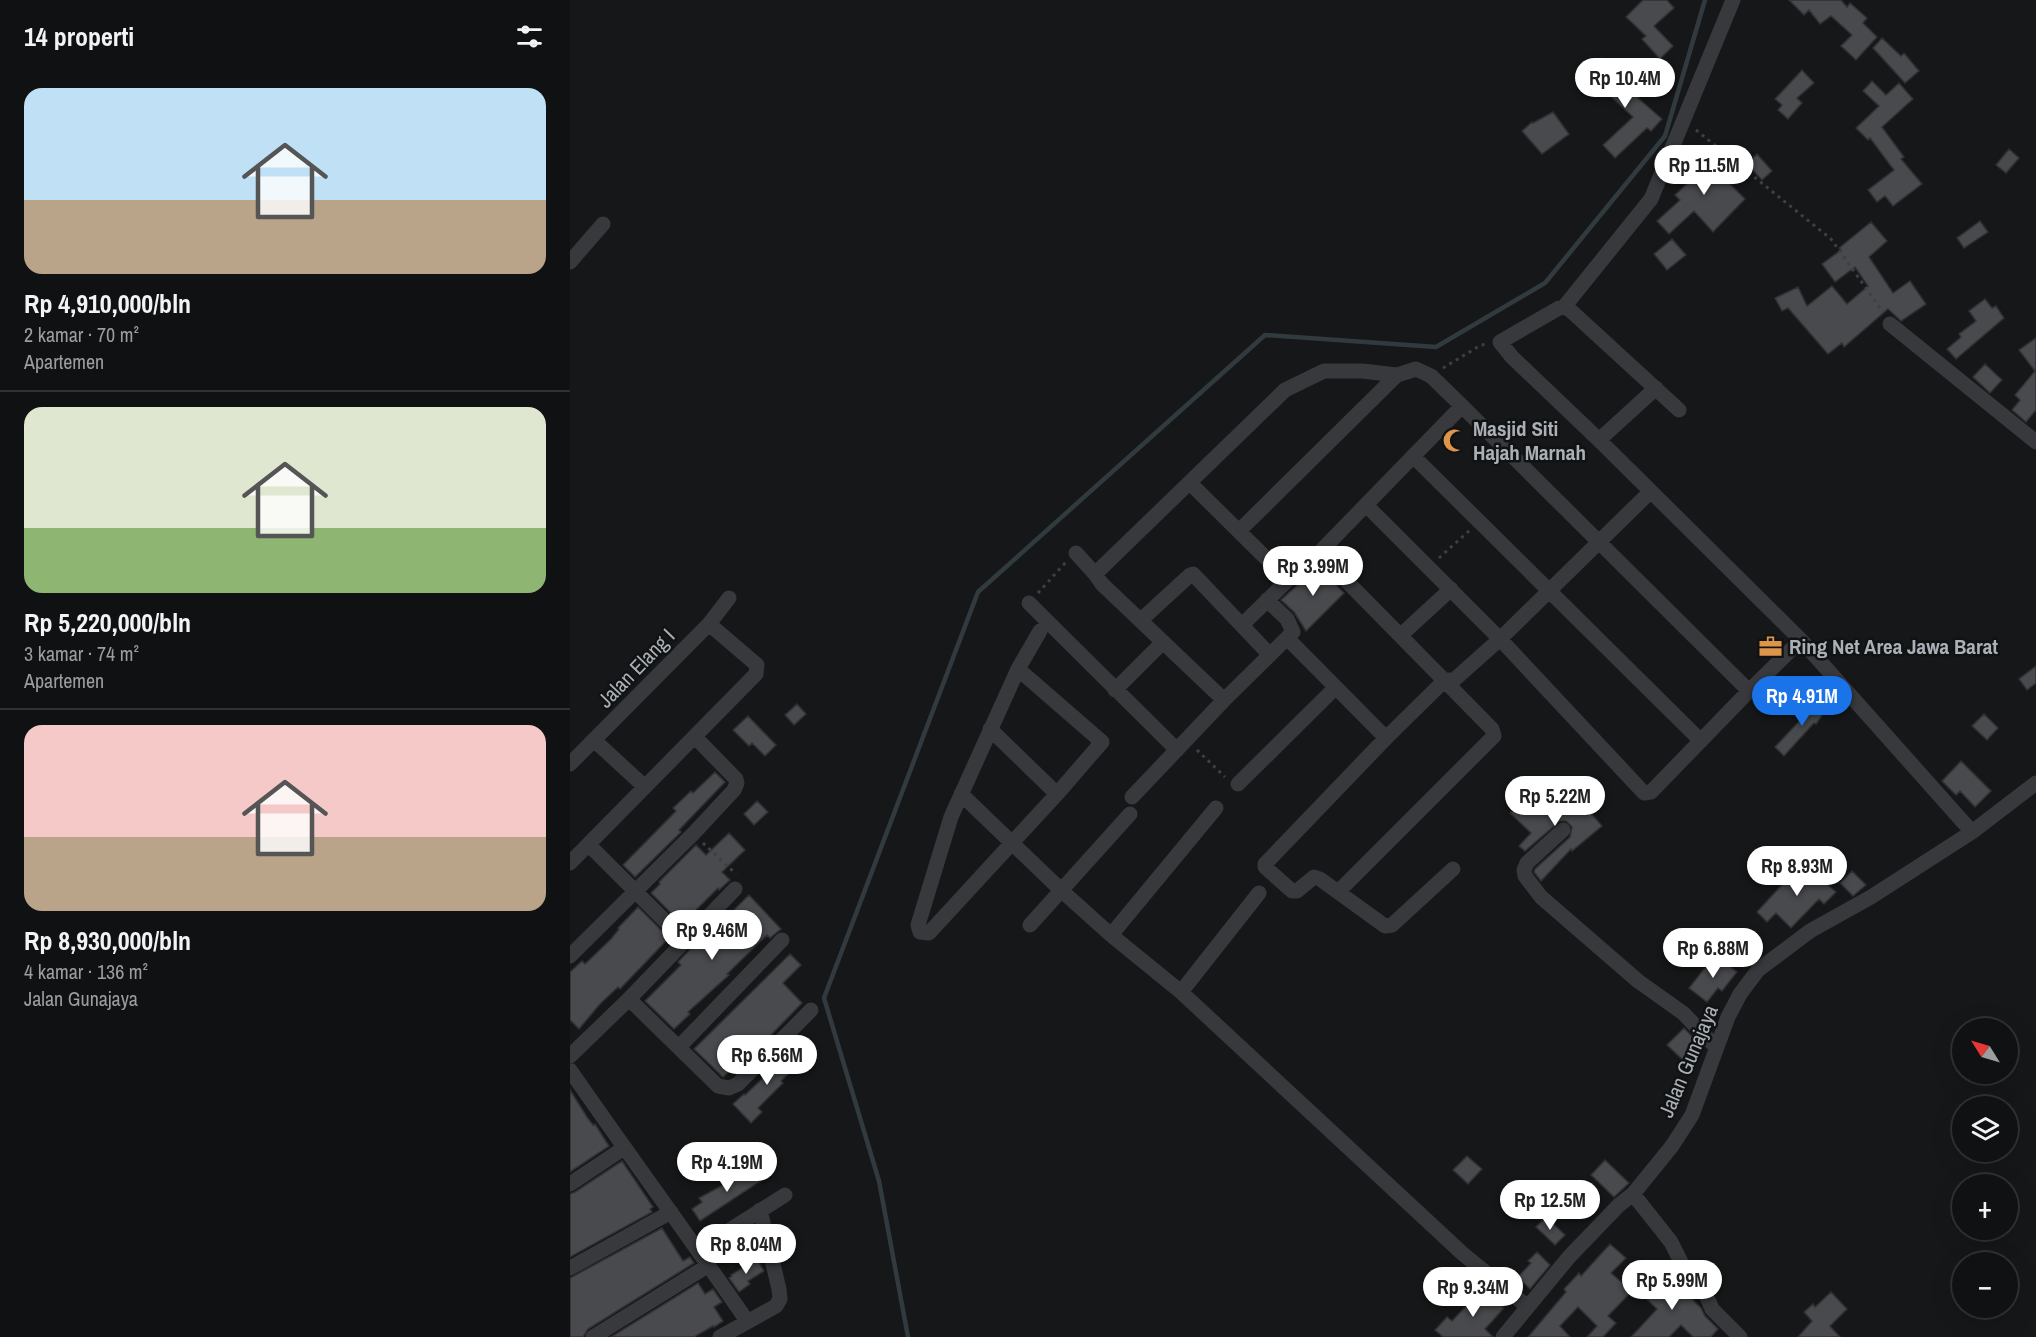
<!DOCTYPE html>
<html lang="id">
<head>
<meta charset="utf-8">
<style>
	:root { --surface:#101112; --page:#191a1b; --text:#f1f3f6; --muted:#9c9d9f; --line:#303132; --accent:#1a73e8 }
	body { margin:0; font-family:"Archivo Narrow",sans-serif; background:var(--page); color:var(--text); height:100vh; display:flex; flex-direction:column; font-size:22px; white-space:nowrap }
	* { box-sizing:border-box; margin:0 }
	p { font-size:20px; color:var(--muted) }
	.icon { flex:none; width:33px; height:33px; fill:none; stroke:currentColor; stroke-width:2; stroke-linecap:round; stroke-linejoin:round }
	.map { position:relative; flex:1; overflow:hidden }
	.side { display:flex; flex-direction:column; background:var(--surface); width:570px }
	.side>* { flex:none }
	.needle { width:39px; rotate:307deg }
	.controls { position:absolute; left:1382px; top:1018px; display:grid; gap:12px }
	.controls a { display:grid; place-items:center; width:66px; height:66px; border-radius:50%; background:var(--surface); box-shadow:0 6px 24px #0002,0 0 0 2px var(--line); font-size:30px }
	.price { position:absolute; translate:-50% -51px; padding:0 14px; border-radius:21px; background:#fff; color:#222; font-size:20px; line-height:39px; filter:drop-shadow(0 2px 3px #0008) }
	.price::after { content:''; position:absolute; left:50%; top:36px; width:18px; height:14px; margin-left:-9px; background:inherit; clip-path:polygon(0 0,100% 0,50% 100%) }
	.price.selected { background:var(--accent); color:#fff }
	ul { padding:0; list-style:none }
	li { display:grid; align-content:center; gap:12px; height:318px; padding:0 24px }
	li+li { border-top:2px solid var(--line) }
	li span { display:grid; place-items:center; height:186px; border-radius:18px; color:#555 }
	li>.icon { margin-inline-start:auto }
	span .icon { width:108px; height:108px; fill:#fffc; stroke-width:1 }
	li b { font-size:26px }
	h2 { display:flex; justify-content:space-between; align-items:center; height:72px; padding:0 24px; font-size:26px }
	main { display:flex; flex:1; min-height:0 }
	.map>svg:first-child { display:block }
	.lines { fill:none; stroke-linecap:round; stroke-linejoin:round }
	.stream { stroke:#313b3f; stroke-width:4.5 }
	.building { fill:#484a4d; stroke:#313134; stroke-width:1.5 }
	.path { stroke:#3e4043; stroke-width:3; stroke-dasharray:3 4.5; stroke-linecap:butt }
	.minor { stroke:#38393d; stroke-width:15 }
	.labels { text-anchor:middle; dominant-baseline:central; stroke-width:5; stroke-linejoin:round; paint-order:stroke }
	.poi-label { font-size:21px; font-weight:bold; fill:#aab0b6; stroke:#111213; text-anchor:start }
	.street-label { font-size:21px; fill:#aab0b6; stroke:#111213 }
</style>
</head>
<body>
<main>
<section class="side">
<h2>14 properti<svg class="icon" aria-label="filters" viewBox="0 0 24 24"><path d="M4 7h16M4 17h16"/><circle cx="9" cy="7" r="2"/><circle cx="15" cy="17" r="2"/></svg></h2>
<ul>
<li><span style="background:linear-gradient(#bfe0f5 60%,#b9a48a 0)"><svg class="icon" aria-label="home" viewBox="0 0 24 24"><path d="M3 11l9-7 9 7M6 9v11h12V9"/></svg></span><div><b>Rp 4,910,000/bln</b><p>2 kamar · 70 m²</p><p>Apartemen</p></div></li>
<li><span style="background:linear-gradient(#dfe7d0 65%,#8fb573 0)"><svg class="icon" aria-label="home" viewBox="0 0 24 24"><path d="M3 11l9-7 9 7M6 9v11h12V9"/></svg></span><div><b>Rp 5,220,000/bln</b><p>3 kamar · 74 m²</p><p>Apartemen</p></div></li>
<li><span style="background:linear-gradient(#f6c9c9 60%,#b9a48a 0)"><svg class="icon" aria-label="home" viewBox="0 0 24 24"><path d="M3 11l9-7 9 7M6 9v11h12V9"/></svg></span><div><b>Rp 8,930,000/bln</b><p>4 kamar · 136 m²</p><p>Jalan Gunajaya</p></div></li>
</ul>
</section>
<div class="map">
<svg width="1466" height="1337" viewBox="0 0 1466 1337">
	<rect width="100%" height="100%" fill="#161718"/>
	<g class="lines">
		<path class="stream" d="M338,1337L309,1181L254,998L408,592L695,335L866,347L975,283L1095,136L1135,0"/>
	</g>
	<path class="building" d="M1073,0H1097L1104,8L1084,26L1103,46L1090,59L1072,39L1076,36L1056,17Z
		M1219,0H1271L1277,7L1280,3L1297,18L1293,23L1307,37L1286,60L1271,46L1282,35L1261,16L1250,24L1239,10L1234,15Z
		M1312,38L1331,56L1334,53L1349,71L1335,83L1303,48Z
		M1032,58L1071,95L1068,98L1092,119L1081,131L1077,128L1045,158L1033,145L1063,117L1037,93L1041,88L1020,69Z
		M1232,70L1244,83L1227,98L1232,103L1218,119L1208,110L1212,105L1205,99Z
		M1302,81L1316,95L1329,83L1343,99L1312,127L1334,157L1331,159L1352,184L1323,206L1315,196L1307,202L1298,190L1324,170L1300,138L1298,140L1286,128L1309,106L1293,91Z
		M983,112L999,134L972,154L952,131L962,122L963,123Z
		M1135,149L1157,177L1155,179L1175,199L1143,232L1124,211L1099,234L1087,221L1110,200L1105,195L1125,176L1116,165Z
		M1439,149L1449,158L1436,173L1426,165Z
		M1187,154L1202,171L1192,180L1177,164Z
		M1410,221L1418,232L1394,248L1387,238Z
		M1301,222L1317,241L1299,257L1323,293L1340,281L1356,304L1331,321L1318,309L1274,347L1272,343L1258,354L1218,308L1212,311L1205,298L1228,287L1237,306L1262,286L1277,304L1298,286L1285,267L1265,282L1252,264L1271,250L1269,248Z
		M1102,239L1116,255L1097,270L1084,254Z
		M1415,299L1422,308L1426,306L1434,318L1386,359L1377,349L1391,337L1389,334L1406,321L1399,311Z
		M1466,338V410L1456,422L1442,410L1450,400L1445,395L1465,371L1449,350Z
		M1415,364L1432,380L1420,393L1403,377Z
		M748,566L774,593L736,631L724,612L711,600Z
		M1466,666V683L1457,690L1449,679Z
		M1251,698L1259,706L1246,724L1244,723L1214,756L1205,747Z
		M227,704L236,714L224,725L215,715Z
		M1414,714L1428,728L1417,740L1402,726Z
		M178,716L206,745L195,756L182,743L179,746L163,730Z
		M1391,761L1421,791L1405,807L1390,791L1386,795L1372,781Z
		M145,772L155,782L109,830L111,832L65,877L53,865L106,811L103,808L121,791L123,793Z
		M990,789L1017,815L1020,812L1032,826L1002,851L1001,849L971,881L964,872L965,869L1000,837L1002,827L996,821H990L955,851L949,846L961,833L940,813L955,798L968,811Z
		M187,801L198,812L184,825L174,814Z
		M159,833L175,850L152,872L160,880L149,890L148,888L118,918L117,917L111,923L81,893L90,884L89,882L126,845L136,855Z
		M1232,863L1266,892L1254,904L1249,899L1221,928L1206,913L1197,922L1187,912Z
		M1282,871L1296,885L1283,896L1270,883Z
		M179,895L211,929L200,938L197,935L157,974L159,975L118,1012L120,1014L104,1029L75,1001L111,965L108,962L126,943L128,945Z
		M68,907L97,936L94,939L96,941L50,989L48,987L30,1004L9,1029L0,1020V972L12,961L15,964L41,939L49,929L48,928Z
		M220,954L231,965L213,983L232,1003L169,1068L166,1066L153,1077L124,1049Z
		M1145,955L1167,972L1152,991L1148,988L1137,1002L1119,988Z
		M1114,1028L1131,1046L1115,1062L1097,1045Z
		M218,1047L232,1061L211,1081L213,1083L188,1108L192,1112L181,1123L163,1104L174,1094L175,1095L211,1061L208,1058Z
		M0,1090L17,1117L23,1125L25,1124L39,1146L0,1172Z
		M897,1156L912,1169L898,1184L883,1170Z
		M1035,1160L1059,1183L1044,1197L1021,1175Z
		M52,1161L83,1207L80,1209L82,1212L0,1257V1194L5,1192Z
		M188,1166L195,1178L130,1221L122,1209L132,1202L129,1198Z
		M976,1217L995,1235L985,1245L966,1227Z
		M92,1228L113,1261L120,1257L124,1263L18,1329L13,1337H0V1278Z
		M1040,1244L1056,1258L1041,1273L1062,1291L1038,1316L1046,1323L1033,1337H1017L1027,1326L1008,1307L990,1326L1000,1337H958L996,1292L994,1289L1009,1273L1011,1276Z
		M967,1252L980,1265L960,1289L948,1277L961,1263L958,1261Z
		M187,1259L194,1271L178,1281L180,1284L169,1292L159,1278L162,1276L161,1275Z
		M1085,1269L1108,1291L1111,1288L1131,1308L1135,1316L1148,1329L1141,1337H1123L1111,1325L1099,1337H1061L1087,1309L1066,1289Z
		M128,1283L135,1294L143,1289L152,1302L144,1307L153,1321L144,1327L143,1326L124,1337H41Z
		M913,1288L934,1308L915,1329L923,1337H873L865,1330L877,1317L882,1321Z
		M1261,1292L1277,1309L1260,1326L1270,1337H1228L1242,1321L1234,1312L1243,1304L1245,1307Z"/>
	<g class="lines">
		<path class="path" d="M1126,130L1261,239L1313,312
			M873,368L911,345L917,344
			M869,558L900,530
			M468,593L496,562
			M627,750L655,777
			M133,843L166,874"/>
		<path class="minor" d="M1163,0L1081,199L994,307L989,308L930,342L942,357L1029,440L1231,640L1402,832
			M0,262L33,224
			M994,307L1000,310L1109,410
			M1320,324L1466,442
			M1029,440L1086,388
			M843,456L1131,741
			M620,483L718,580
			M669,531L827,375L846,369L861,376L892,406L1179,691L1081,792L1074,793L930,639L796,505
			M506,553L525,574
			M749,553L922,729L924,736L768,892
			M459,603L607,750
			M571,620L620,575L623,574L700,655
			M672,625L718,580L749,553L892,406
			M831,635L881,589
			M718,639L816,738
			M448,669L532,742L487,794L359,933L350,932L348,925L381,817L448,669L470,631
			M545,690L593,642
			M1179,691L1231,640
			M654,700L532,584L525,574L715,390L754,371H792L827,375
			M420,729L487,794
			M25,741L75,787
			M0,764L139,624L159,598
			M668,784L765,688
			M391,794L492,891L541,935L611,992L893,1254L958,1307
			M562,797L654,700L723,632L717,619L697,600
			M993,830L957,863L954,870L955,876L971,897L1068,981L1113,1013L1146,1047
			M19,845L115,941
			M0,863L186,674L187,665L139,624
			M883,869L822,925L815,926L750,879L744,877L727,891H722L695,867V864L816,738L875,680H884L930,639L1080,492
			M460,925L560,814
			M541,935L646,808
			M0,956L123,834L164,790L167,783L166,779L125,737
			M611,992L689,893
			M59,999L148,1086L159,1088L168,1084L241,1010
			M109,1047L212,940
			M0,1056L59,999L165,889
			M0,1070C58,1154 119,1236 177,1321
			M0,1184L54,1148
			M1063,1194L1101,1242L1116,1272L1134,1290L1142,1309L1170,1337
			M128,1250L215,1195
			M0,1268L101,1212
			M23,1337L139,1265
			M150,1337L206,1306L210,1299L209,1289L190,1210
			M933,1337L999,1257L1049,1205L1063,1194L1102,1146L1122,1115L1158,1017L1170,994L1188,970L1240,931L1301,897L1402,832L1466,783"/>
	</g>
	<defs>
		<symbol id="mosque-bare" viewBox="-9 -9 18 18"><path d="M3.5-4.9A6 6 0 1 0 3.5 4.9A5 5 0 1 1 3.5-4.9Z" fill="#dd9549" stroke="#111213" stroke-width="2.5" paint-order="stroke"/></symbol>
		<symbol id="office-bare" viewBox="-9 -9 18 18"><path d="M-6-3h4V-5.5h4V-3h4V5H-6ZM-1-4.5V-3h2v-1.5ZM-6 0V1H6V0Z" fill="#dd9549" stroke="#111213" stroke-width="2.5" paint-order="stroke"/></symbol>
	</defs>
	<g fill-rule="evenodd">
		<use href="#mosque-bare" x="868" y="424" width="33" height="33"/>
		<use href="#office-bare" x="1184" y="630" width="33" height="33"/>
	</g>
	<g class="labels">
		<g class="poi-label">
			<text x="903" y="428">Masjid Siti<tspan x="903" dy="24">Hajah Marnah</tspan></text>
			<text x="1219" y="646">Ring Net Area Jawa Barat</text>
		</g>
		<g class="street-label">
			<text transform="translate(66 668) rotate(-46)">Jalan Elang I</text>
			<text transform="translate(1118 1061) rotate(-67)">Jalan Gunajaya</text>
		</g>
	</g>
</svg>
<div class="controls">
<a><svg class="needle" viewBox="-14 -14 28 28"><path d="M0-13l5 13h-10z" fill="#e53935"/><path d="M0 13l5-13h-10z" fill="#9c9d9f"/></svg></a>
<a><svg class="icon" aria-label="layers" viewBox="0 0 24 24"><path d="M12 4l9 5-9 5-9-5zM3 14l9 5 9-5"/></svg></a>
<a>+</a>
<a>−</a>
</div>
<b class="price" style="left:1055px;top:109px">Rp 10.4M</b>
<b class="price" style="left:1134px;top:196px">Rp 11.5M</b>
<b class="price" style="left:743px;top:597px">Rp 3.99M</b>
<b class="price selected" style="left:1232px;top:727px">Rp 4.91M</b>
<b class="price" style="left:985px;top:827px">Rp 5.22M</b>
<b class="price" style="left:1227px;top:897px">Rp 8.93M</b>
<b class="price" style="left:142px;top:961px">Rp 9.46M</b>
<b class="price" style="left:1143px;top:979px">Rp 6.88M</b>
<b class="price" style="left:197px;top:1086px">Rp 6.56M</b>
<b class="price" style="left:157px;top:1193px">Rp 4.19M</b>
<b class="price" style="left:980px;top:1231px">Rp 12.5M</b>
<b class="price" style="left:176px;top:1275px">Rp 8.04M</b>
<b class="price" style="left:1102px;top:1311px">Rp 5.99M</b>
<b class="price" style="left:903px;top:1318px">Rp 9.34M</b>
</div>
</main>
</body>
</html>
